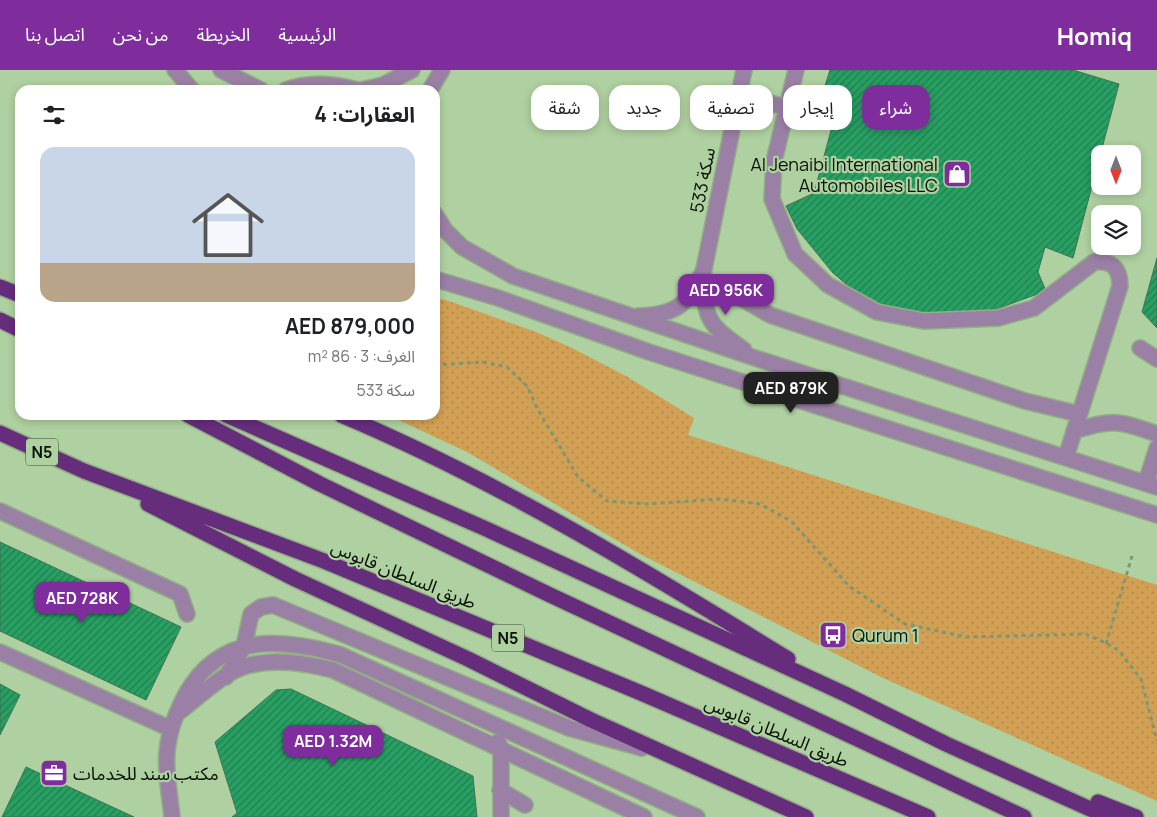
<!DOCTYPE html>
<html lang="ar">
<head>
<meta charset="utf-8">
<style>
	:root { --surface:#fff; --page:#f6f6f6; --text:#202124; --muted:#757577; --line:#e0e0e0; --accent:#7f2d9c }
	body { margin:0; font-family:Manrope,"Noto Sans Arabic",sans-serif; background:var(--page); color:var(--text); direction:rtl; height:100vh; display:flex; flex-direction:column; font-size:19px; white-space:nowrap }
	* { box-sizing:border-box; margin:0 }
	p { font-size:16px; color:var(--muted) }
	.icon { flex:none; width:28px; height:28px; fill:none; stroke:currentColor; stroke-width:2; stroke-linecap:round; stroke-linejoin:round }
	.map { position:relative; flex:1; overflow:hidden; direction:ltr }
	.side { position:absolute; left:15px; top:15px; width:425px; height:335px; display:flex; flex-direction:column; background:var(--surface); border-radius:15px; box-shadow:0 2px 8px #0003; direction:rtl }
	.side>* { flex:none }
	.guide { position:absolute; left:455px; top:15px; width:475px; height:45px; direction:rtl; display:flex; gap:10px }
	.needle { width:32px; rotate:180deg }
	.buttons { position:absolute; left:1091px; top:75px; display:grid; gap:10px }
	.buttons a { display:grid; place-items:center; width:50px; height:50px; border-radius:10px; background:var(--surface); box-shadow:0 2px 8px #0003; font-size:25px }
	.price { position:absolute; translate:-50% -42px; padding:0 11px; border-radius:10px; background:var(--accent); color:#fff; font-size:16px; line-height:32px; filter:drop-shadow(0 1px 2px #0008) }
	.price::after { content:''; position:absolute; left:50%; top:30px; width:15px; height:11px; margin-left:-8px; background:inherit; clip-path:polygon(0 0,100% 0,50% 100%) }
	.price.selected { background:#222; color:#fff }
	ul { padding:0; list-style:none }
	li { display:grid; align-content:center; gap:10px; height:265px; padding:0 25px }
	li+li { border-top:1px solid var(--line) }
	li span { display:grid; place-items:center; height:155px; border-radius:15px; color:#555 }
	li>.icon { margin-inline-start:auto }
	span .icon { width:90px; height:90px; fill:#fffc; stroke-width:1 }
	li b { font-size:21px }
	h2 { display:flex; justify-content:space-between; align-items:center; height:60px; padding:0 25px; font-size:21px }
	.chip { padding:0 18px; border-radius:15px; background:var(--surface); box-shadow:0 2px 8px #0003; font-size:18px; line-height:45px }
	.chip.selected { background:var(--accent); color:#fff }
	header { display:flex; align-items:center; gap:30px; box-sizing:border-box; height:70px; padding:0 25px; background:var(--accent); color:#fff }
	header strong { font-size:24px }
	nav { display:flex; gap:28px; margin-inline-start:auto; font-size:18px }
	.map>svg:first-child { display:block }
	.park { fill:url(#park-dots) }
	.building { fill:url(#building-hatch); stroke:#3f7354 }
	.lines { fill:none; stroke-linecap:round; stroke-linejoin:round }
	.minor-casing { stroke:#91ae84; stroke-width:18 }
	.highway-casing { stroke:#91ae84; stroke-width:18 }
	.path { stroke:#7c9771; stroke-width:3; stroke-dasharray:4 4; stroke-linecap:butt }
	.minor { stroke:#9b80a5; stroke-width:15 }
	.highway { stroke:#672d7d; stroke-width:15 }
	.labels { text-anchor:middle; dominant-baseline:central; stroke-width:4.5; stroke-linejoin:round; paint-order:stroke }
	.shield { fill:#afd0a0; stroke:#394b32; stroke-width:1 }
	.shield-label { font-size:16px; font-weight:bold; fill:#071203 }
	.poi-label { font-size:18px; fill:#071203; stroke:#afd0a0; text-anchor:start }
	.street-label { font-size:18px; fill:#071203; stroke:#afd0a0 }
</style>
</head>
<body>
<header>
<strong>Homiq</strong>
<nav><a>الرئيسية</a><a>الخريطة</a><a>من نحن</a><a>اتصل بنا</a></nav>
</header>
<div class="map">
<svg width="1157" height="747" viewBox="0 0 1157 747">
	<defs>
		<pattern id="park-dots" width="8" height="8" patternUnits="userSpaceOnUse" patternTransform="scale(1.25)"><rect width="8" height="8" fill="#d1a055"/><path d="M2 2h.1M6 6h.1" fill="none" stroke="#b28948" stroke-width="1.8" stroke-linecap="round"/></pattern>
		<pattern id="building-hatch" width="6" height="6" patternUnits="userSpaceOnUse" patternTransform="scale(1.25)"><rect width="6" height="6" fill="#289f63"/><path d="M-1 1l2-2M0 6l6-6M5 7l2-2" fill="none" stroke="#20804f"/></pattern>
	</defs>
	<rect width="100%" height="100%" fill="#afd0a0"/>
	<path class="park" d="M435,228L446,230L536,262L572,278L626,306L694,348L688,365L1157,515V731L883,608L640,484L467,382L388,345H435Z"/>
	<path class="building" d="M830,0H1073L1119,14L1073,188L1045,177L1038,202L1046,221L988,242L922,245L894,240L873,231L852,219L833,203L797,159L786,136L814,123L836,42L819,35Z
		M1157,188V258L1142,242Z
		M0,472L181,557L146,630L0,561Z
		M0,614L20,625L0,665Z
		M291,619L473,706L477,747H232L237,743L215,672L276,620Z
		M26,697L134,747H2Z"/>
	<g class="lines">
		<defs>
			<path id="minor" d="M175,0L192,20
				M221,0L261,20
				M796,0L774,91L772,129L795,184L828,215L877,242L924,251L998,248L1034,238L1094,192C1112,190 1120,198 1120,216L1066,387
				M286,20C310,11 333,13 357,20
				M362,20L383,15L412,0
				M430,20L442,0
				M739,24L787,38
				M435,144L445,160L462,177L513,206L755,288L1157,417
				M704,205C704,250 708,254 744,280
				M435,209L498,228L649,282L1157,445
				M725,213L741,228L770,245L1025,331L1079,344
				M638,246C677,245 689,234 704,199L744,0
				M1140,278L1157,289
				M1074,361C1112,348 1120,351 1157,364
				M1146,413L1157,378
				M0,441L180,524L187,544
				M0,582L171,659
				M226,607L244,576L251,544L261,537L273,535L569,658L642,678
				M179,642C198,628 224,602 246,596C275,588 304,593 333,600L644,747
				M498,672L501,679V747
				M500,720L525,735
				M172,747C170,726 165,703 167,682C169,660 176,643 186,624C221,562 281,568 341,585L697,747"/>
			<path id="highway" d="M0,217L20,225
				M0,250L20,260
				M188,345L320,414L550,525L1024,747
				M226,345L484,458L845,624L946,674L1108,747
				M341,345C498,411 644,500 788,589
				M0,363L84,401L324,491L641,623L928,747
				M148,434L295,509L468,589L591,650L806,747
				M1098,732L1136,747"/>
		</defs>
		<use href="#minor" class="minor-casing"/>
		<use href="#highway" class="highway-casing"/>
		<path class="path" d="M435,295L483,292L507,297L527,316L538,340L578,407L607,431L647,434L720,429L760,434L791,451L849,516L905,554L966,567L1086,564L1110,575L1119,581L1141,609L1157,671
			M1106,574L1132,486"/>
		<use href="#minor" class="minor"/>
		<use href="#highway" class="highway"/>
	</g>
	<defs>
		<symbol id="shop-square" viewBox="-11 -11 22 22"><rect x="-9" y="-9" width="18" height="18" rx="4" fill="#7f2d9c" stroke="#afd0a0"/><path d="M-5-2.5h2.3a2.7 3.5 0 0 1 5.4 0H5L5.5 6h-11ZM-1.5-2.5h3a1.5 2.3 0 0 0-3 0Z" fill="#fff"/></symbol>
		<symbol id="bus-square" viewBox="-11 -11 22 22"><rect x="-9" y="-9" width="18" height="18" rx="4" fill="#7f2d9c" stroke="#afd0a0"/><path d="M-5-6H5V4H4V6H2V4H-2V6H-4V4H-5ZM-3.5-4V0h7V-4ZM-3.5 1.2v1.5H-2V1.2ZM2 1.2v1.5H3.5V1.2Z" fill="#fff"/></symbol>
		<symbol id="office-square" viewBox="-11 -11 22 22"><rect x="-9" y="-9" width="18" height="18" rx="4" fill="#7f2d9c" stroke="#afd0a0"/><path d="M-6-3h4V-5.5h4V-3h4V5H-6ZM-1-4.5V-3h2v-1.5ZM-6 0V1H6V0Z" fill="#fff"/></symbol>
	</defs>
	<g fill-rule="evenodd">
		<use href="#shop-square" x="941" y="88" width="32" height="32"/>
		<use href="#bus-square" x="817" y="549" width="32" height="32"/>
		<use href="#office-square" x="38" y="687" width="32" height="32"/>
	</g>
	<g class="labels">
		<g class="shield">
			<rect x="26" y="368.5" width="32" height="27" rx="4"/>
			<rect x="492" y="554.5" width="32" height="27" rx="4"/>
		</g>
		<g class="shield-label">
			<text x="42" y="382">N5</text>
			<text x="508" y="568">N5</text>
		</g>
		<g class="poi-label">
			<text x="938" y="94" text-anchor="end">Al Jenaibi International<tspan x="938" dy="21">Automobiles LLC</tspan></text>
			<text x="852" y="565">Qurum 1</text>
			<text x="73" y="703">مكتب سند للخدمات</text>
		</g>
		<g class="street-label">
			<text transform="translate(702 110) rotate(-79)">سكة 533</text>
			<text transform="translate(404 504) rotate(22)">طريق السلطان قابوس</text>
			<text transform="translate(777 661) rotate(23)">طريق السلطان قابوس</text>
		</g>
	</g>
</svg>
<div class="buttons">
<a><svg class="needle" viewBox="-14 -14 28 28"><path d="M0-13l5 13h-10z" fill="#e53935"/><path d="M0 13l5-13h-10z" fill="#757577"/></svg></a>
<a><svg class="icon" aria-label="layers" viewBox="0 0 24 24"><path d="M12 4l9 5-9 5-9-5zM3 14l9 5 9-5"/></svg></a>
</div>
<b class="price" style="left:726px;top:246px">AED 956K</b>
<b class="price selected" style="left:791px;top:344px">AED 879K</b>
<b class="price" style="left:82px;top:554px">AED 728K</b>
<b class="price" style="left:333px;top:697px">AED 1.32M</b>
<div class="guide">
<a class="chip selected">شراء</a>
<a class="chip">إيجار</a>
<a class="chip">تصفية</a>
<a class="chip">جديد</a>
<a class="chip">شقة</a>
</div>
<section class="side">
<h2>العقارات: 4<svg class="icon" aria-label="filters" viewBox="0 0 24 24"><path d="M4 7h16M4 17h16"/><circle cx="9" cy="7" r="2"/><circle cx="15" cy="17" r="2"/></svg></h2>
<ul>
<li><span style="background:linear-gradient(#c9d6e8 75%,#b9a48a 0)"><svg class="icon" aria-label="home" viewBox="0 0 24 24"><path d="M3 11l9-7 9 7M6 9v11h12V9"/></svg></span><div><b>AED 879,000</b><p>الغرف: 3 · 86 m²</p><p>سكة 533</p></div></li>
</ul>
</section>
</div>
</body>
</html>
